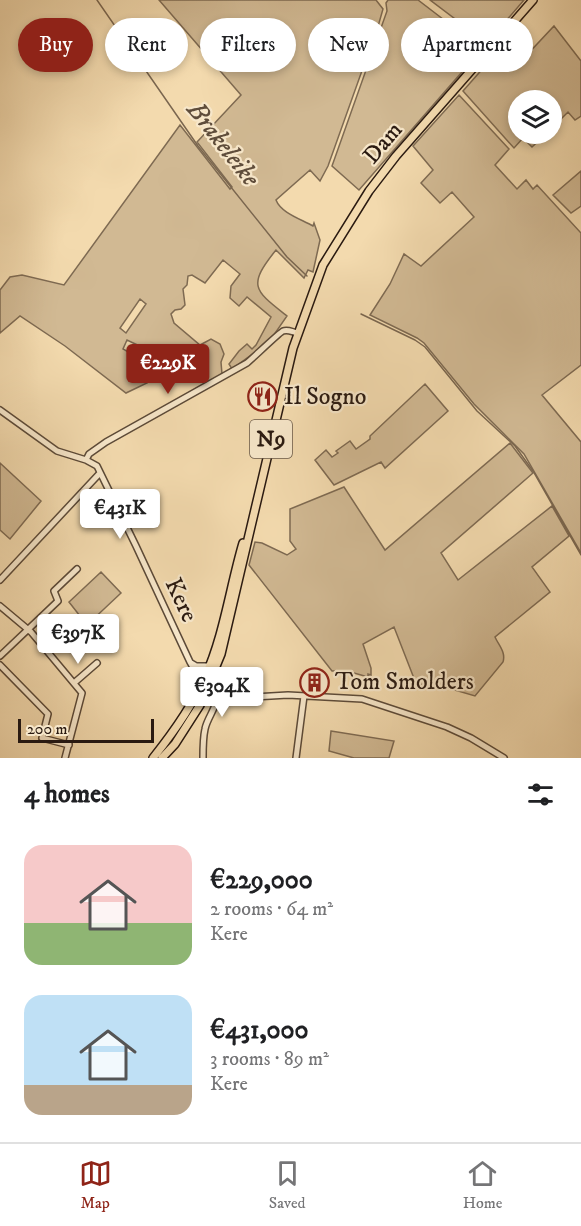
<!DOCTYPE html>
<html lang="en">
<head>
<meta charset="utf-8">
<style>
	:root { --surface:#fff; --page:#f2f2f2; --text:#202124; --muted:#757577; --line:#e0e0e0; --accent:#8f2418 }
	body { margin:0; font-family:"IM FELL DW Pica",serif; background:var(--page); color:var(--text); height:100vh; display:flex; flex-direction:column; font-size:22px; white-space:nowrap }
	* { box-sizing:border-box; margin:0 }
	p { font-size:20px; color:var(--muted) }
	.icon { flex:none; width:33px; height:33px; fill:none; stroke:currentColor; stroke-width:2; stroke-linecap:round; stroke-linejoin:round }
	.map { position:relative; height:758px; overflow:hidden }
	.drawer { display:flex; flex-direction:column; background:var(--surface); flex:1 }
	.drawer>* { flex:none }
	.guide { position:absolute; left:18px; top:18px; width:546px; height:54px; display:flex; gap:12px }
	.buttons { position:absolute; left:508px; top:90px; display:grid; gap:12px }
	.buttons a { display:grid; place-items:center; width:54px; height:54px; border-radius:50%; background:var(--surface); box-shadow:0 3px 9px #0003; font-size:30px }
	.scale { position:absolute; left:18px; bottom:15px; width:136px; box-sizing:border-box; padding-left:6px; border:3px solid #2a1a11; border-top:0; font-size:16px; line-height:21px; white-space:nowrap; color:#2a1a11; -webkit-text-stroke:4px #f7e7ca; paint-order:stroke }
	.price { position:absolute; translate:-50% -51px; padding:0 14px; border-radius:6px; background:#fff; color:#222; font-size:20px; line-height:39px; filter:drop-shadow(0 2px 3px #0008) }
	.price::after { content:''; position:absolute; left:50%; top:36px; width:18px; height:14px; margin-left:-9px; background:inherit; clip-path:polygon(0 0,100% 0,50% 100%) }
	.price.current { background:var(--accent); color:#fff }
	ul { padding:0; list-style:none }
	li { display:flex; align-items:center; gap:18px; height:150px; padding:0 24px }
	li span { display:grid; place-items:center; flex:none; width:168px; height:120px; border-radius:18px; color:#555 }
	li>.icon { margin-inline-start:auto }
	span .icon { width:72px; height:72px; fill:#fffc; stroke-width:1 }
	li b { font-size:26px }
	h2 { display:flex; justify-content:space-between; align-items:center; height:72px; padding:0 24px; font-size:26px }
	.pill { padding:0 21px; border-radius:27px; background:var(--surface); box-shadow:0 3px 9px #0003; font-size:21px; line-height:54px }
	.pill.current { background:var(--accent); color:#fff }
	.tab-bar { display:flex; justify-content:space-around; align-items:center; height:84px; border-top:2px solid var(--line); background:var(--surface); font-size:16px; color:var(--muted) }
	.tab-bar a { display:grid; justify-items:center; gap:3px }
	.tab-bar .current { color:var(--accent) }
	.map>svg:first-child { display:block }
	.green { fill:#d1b993; stroke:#7e6a52; stroke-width:1.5; fill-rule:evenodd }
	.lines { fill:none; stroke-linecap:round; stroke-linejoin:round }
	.stream { stroke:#7a664f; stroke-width:1.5 }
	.minor-casing { stroke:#5c4a38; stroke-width:8 }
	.major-casing { stroke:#2a1a11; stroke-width:10 }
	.minor { stroke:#f7e7ca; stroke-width:5 }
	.major { stroke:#f3daae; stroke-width:7 }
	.labels { text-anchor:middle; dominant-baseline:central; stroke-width:4.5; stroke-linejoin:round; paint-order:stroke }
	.shield { fill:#f7e7ca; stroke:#685848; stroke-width:1.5 }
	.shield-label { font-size:22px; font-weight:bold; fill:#2a1a11 }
	.street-label { font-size:24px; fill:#2a1a11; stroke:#f7e7ca }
	.poi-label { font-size:24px; fill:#2a1a11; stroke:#f7e7ca; text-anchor:start }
	.water-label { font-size:26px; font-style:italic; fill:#5f4d3b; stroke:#f7e7ca }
</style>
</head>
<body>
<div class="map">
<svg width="581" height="758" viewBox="0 0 581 758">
	<rect width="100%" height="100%" fill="#f3daae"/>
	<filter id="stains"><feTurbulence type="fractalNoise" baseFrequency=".00333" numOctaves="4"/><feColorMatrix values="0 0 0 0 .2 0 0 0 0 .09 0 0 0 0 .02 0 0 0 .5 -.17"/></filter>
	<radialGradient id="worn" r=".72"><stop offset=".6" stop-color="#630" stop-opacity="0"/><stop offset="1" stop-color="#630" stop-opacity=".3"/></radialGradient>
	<path class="green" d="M159,0H376L383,9L379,23L328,166L320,181L310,170L276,200C281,213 301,219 313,226L314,223L320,240L313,272L308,270L304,278L276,250C247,286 254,290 287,316L269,342L232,369L229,364L239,351L247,344L252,349L256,345L271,317L247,297L239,306L230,298L231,286L240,274L223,260L205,283L192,275L188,276L187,285L183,289L185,305L181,309L175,310L171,314L174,323L200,345L211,339L220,344L224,354L221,362L222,374L208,383L192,368L168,352L166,355L150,348L148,350L127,340L123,349L132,354L147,383L126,393L65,346L20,316L0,333V290L10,277L22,275L64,285L180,125L230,189L232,187L197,142L241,95ZM140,299L146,304L126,333L120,328Z
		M388,0H418L482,49L359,190L332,166L387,11L386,3Z
		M430,0H524L487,43Z
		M554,26L581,61V116L575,120L568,112L552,128V100H519V134H546L532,147L523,138L514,148L463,91L508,40L523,59Z
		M459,95L509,149L495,165L517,189L526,180L533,189L537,185L581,233V365L542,395L581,442V553L524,454L474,404L424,343L417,338L370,315L390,284L404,254L421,266L474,217L452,192L440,203L421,183L433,170L413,146Z
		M581,171V206L571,213L553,195Z
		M425,384L448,411L385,468L381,462L334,485L315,460L326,450L332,457L338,453L336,451L350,441L356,449L370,439V436Z
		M510,443L533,473L441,553L458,580L552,506L569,536L532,567L550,592L495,637C499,646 506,652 503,662L475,696L448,688L435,689L431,681L417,686L394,627L363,644L371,668V675L368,674V677L347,671H332L249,565L255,542L262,543L287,555L296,549L290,541V509L344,487L385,550Z
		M0,463L41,501L10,539L0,530Z
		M101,572L121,593L87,625L69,602Z
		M331,731L394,741L389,758H354L329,751Z"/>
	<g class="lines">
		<path class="stream" d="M97,0L198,146L287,257L307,276
			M361,314L415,340L425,347L477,411L515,446L533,471L581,555"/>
		<defs>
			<path id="minor" d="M0,410L57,451L86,460L97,466L136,546L190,662L202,683L205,694L212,698L222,699L288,695L362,699L447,727L471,738L504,758
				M86,460L89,454L106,442L247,363C253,358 280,332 283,331C288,329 292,332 297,333
				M0,580L100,473
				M0,606L31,632L82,693L65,758
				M0,656L58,601L54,591L77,569
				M191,663L196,666H209
				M0,665L48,714L42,738L69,745
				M74,683L97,663
				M203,758C203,749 203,738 205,729C208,713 229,695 207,684
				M296,758L304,696"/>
			<path id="major" d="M153,758C173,733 192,707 205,677C224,635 230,587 243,543
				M162,758L175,744L200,705L221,654L293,348L323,265L369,191L396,156L533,0"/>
		</defs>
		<use href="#minor" class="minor-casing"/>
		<use href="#major" class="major-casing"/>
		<use href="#minor" class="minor"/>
		<use href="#major" class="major"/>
	</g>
	<defs>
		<symbol id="restaurant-ring" viewBox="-11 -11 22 22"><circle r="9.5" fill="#f7e7ca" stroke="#8f2418" stroke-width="1.5"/><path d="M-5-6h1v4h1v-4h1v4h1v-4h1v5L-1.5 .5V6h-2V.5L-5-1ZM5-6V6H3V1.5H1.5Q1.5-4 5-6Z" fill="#8f2418"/></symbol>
		<symbol id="building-ring" viewBox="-11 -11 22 22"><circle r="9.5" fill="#f7e7ca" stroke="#8f2418" stroke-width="1.5"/><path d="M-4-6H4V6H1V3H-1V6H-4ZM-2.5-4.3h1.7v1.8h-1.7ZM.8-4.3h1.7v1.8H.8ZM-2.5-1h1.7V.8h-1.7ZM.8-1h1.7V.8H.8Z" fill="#8f2418"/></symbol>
	</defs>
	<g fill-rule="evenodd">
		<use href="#restaurant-ring" x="246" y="380" width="33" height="33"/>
		<use href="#building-ring" x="298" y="666" width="33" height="33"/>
	</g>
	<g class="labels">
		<rect class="shield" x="250" y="420" width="42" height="38" rx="4.5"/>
		<g class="shield-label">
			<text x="271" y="439">N9</text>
		</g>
		<g class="street-label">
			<text transform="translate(383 143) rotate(-50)">Dam</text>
			<text transform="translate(181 600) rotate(65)">Kere</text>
		</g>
		<g class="poi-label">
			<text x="284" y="397">Il Sogno</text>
			<text x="335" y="682">Tom Smolders</text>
		</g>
		<g class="water-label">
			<text transform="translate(223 144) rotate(52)">Brakeleike</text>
		</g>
	</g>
	<rect width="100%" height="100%" filter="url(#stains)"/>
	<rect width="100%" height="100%" fill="url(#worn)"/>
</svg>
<div class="buttons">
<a><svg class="icon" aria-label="layers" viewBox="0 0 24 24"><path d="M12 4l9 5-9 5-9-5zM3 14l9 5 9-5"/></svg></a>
</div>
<div class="scale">200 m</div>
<b class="price current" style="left:168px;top:395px">€229K</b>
<b class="price" style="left:120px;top:540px">€431K</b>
<b class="price" style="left:78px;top:665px">€397K</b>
<b class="price" style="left:222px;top:718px">€304K</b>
<div class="guide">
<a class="pill current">Buy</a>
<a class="pill">Rent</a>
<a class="pill">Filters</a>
<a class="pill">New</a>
<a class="pill">Apartment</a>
</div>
</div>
<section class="drawer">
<h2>4 homes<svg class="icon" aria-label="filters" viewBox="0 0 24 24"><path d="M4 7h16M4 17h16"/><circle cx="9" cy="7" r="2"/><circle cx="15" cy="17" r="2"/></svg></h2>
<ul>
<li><span style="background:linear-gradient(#f6c9c9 65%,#8fb573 0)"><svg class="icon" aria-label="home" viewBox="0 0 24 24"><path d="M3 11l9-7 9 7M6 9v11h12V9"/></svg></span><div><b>€229,000</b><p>2 rooms · 64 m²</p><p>Kere</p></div></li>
<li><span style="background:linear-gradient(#bfe0f5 75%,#b9a48a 0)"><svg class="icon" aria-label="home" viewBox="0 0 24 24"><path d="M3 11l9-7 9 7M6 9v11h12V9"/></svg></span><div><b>€431,000</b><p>3 rooms · 89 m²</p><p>Kere</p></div></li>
</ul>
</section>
<nav class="tab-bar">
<a class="current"><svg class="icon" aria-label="map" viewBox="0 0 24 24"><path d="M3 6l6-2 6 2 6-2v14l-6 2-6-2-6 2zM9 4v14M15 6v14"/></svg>Map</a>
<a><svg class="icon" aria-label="saved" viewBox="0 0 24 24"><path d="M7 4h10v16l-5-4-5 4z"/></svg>Saved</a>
<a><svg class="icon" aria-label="home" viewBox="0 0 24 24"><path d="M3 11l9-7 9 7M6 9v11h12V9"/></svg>Home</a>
</nav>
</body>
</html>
